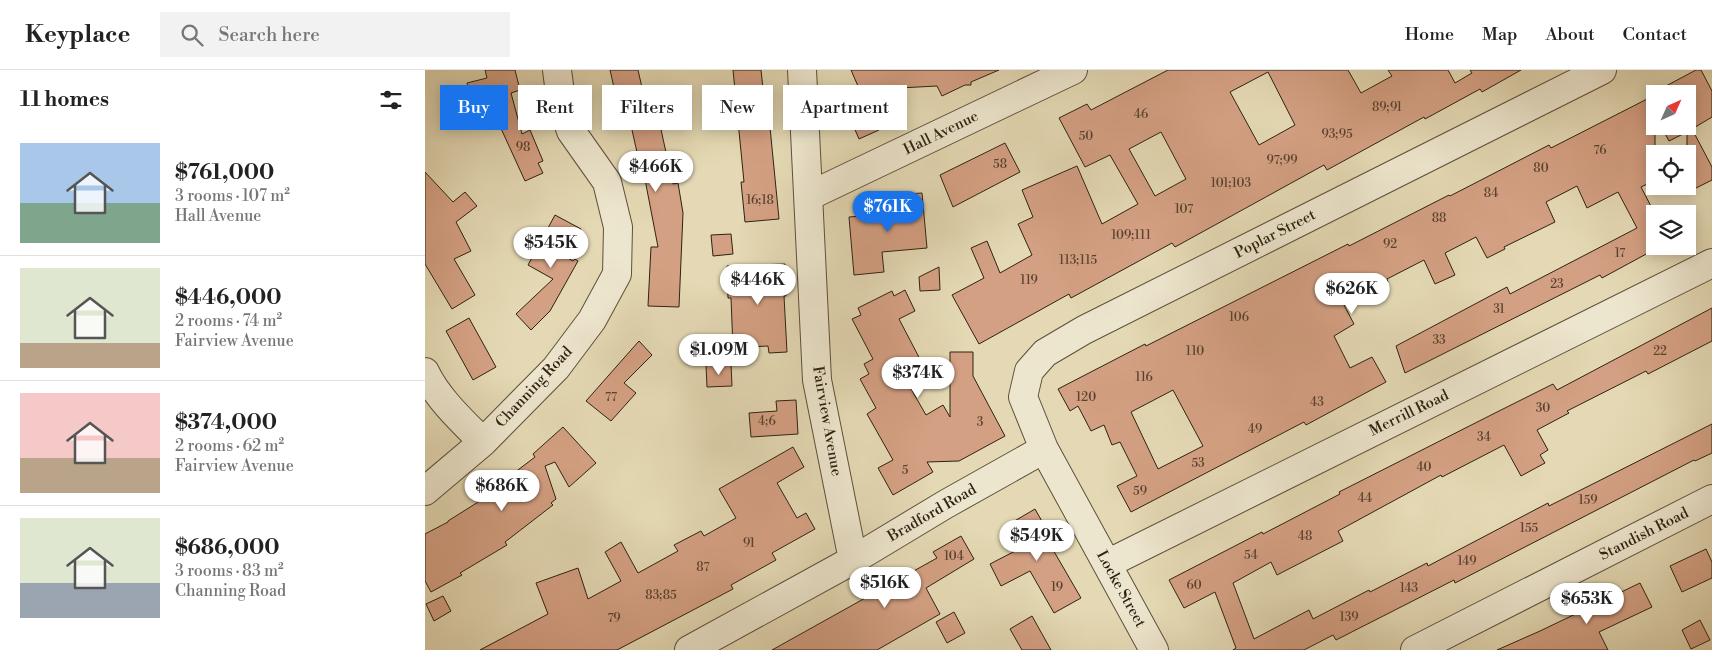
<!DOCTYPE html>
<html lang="en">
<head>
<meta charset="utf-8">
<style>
	:root { --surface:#fff; --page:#f2f2f2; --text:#222; --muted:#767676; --line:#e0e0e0; --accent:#1a73e8 }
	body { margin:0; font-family:"Libre Bodoni",serif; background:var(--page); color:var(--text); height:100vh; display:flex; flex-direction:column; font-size:19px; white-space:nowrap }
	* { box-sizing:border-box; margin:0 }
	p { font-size:16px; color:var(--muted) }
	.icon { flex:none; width:28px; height:28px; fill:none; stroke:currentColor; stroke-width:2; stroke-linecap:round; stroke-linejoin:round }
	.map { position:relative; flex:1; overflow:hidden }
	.side { display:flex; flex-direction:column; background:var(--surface); width:425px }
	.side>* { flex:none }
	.banner { position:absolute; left:15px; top:15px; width:475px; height:45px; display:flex; gap:10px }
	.needle { width:32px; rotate:45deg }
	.fabs { position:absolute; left:1221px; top:15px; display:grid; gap:10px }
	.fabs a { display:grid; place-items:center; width:50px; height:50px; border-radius:0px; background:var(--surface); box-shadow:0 2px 12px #0003; font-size:25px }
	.price { position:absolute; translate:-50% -42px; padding:0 11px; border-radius:18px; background:#fff; color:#222; font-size:16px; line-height:32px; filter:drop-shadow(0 1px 2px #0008) }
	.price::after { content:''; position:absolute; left:50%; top:30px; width:15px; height:11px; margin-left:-8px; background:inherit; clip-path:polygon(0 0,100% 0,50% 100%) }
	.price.active { background:var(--accent); color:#fff }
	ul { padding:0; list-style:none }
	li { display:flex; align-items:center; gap:15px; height:125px; padding:0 20px }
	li+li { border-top:1px solid var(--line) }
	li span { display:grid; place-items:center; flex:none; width:140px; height:100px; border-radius:0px; color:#555 }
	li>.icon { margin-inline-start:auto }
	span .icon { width:60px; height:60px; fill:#fffc; stroke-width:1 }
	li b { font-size:21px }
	h2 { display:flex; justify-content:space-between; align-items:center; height:60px; padding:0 20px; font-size:21px }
	.chip { padding:0 18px; border-radius:0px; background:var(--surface); box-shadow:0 2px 12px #0003; font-size:18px; line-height:45px }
	.chip.active { background:var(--accent); color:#fff }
	header { display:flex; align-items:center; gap:30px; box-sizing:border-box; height:70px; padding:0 25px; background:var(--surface); border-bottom:1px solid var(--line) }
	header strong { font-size:24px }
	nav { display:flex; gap:28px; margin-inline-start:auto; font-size:18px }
	.search { width:350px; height:45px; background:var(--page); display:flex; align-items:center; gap:12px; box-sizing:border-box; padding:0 18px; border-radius:0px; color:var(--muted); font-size:19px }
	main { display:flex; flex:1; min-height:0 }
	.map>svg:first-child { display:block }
	.building { fill:#d4a083; stroke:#2e2213; fill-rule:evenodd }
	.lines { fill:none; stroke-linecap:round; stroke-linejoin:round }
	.minor-casing { stroke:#5c503b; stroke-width:30 }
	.minor { stroke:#ede6ce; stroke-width:28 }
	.labels { text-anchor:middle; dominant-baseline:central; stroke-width:4; stroke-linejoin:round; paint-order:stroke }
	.number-label { font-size:12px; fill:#58422f }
	.street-label { font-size:15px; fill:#2e2213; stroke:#ede6ce }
</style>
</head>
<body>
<header>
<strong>Keyplace</strong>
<div class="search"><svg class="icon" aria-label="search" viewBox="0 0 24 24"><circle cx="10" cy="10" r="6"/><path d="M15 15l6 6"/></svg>Search here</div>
<nav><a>Home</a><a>Map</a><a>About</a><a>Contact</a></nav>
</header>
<main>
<section class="side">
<h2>11 homes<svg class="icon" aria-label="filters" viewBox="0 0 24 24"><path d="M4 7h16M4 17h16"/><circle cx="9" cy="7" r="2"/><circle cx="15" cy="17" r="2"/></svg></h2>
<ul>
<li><span style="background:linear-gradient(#a9c7e8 60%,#7fa58c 0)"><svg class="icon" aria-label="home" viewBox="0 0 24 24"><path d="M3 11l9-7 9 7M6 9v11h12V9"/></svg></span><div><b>$761,000</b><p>3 rooms · 107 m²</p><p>Hall Avenue</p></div></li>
<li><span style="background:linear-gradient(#dfe7d0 75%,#b9a48a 0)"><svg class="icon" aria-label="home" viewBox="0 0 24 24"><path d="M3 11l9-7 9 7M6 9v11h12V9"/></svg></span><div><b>$446,000</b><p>2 rooms · 74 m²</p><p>Fairview Avenue</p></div></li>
<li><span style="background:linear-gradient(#f6c9c9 65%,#b9a48a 0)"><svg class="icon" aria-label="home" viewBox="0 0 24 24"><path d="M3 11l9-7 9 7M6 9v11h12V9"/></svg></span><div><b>$374,000</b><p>2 rooms · 62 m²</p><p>Fairview Avenue</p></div></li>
<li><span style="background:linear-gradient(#dfe7d0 65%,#9aa5b1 0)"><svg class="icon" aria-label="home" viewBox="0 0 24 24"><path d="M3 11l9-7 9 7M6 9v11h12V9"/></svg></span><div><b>$686,000</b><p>3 rooms · 83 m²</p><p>Channing Road</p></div></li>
</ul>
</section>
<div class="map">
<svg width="1287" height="580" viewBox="0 0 1287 580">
	<rect width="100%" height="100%" fill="#e4d9b4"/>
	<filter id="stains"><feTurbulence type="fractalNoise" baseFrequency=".004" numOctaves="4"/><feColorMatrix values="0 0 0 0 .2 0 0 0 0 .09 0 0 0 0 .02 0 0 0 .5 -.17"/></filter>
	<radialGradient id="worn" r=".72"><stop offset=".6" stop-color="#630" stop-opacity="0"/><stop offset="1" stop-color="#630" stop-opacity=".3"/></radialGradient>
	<path class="building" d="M60,0H90L95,20L86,23L97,64L105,60L118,91L113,93L118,103L100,111L68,41L63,42L61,33L48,36L42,13L62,8Z
		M185,0H213L224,48L233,46L248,114L253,113L258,143L254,237L223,236L226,177H233L218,99L216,100L198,20L190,22Z
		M308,0H336L340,37H343L354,149L320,152L316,112H319Z
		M426,0H574L546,12V15H540L517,26L512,16L474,18L480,33L448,48L454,60L434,69L418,32L436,23Z
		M743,0H923L936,23L967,6L963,0H1023L1030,13L1047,3L1045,0H1096L1057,22L1055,19L1000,49L999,47L902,100L899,95L750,177L747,173L646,228L644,224L554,274L527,225L559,208L546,178L562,171L575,203L607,185L593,154L608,147L597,120L652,96L677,154L713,134L685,85L660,97L634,48L662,34L666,40ZM843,2L870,55L834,75L805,22ZM736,62L761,109L730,126L704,79Z
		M1271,0H1276L1287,21V47L1267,59L1287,97V110L1269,119L1262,107V62L1244,71L1236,56H1262V24H1233L1243,19L1241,16Z
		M1230,25V79L1222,83L1230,99V110L1216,117L1230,144V176H1236L1177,208L1175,205L980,303L971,276L1082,217L1085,224L1212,158L1193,122L1162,138L1152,116L1121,132L1130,152L1079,177L1080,179L1062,188L1051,167L1020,183L1030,205L1010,214L999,190L962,209L963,212L919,235L929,254L909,266L925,298L947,287L961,312L881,355L879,352L706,442L692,416L712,406L695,372L687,375L679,355L666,361L653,336L645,341L633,319L720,274L721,276L923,174L924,176L1024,125L1025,126L1124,75L1126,78ZM748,320L778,376L733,399L706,342Z
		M580,73L595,102L528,137L515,105Z
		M0,102L28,132L40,122L52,136L31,152L46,181L29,189L50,225L27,239L0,194Z
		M497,123L502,178L457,182L459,202L429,205L424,147L470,143L468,125Z
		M130,145L156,159L141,187L148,191L150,189L153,191L125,241L106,260L91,244L128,209L103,195Z
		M306,164L308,184L288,186L286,165Z
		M360,194L361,226H359L362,282L344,283L343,276L308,278L306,228H303L302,196Z
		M514,197L515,220L495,221L494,207Z
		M480,220L490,241L474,249L497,293L477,303L501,345L518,335L525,347V282H548V306L580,366L534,391L502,392L508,402L468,425L453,398L468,390L442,344L451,338L435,309L444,304L439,294L448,289L427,249L436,245L433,238L467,221L469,226Z
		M1287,238V271L1223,304L1221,301L1142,341L1144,343L1112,360L1123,380L1115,385L1120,393L1096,406L1079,375L1017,407L1016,405L913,461L918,471L852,505L846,492L808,513L829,569L884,540L888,549L944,520L945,522L1002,493L1003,496L1123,433L1124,436L1287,354V383L1270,391L1269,390L1030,513L1029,510L911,570L908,565L879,580H808L811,578L790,522L759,538L744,510L837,462L838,464L915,424L914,422L1070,343L1128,314L1132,320Z
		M44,248L71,297L48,310L21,261Z
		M214,271L227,285L199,313L211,323L186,351L161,331Z
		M306,294L307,316L282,317L281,295Z
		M371,330L373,364L326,367L324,343L352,341L351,331Z
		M138,357L171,393L144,417L130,392L120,396L131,429L126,433L128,435L80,472L82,475L35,503L37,505L6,522L0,511V464L23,452V451L69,422L68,419L110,387L108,384Z
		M368,377L379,397L352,413L372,448L381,443L390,459L347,483L351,490L306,515L308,519L192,580H55L123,544L111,513L153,498L163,529L196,511L180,482L196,472L213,503L253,481L249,475L276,461L279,466L311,448L294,419Z
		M610,439L631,476L627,478L656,528L629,543L605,501L576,516L565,494L594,479L581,456Z
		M536,466L549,489L501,518L515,544L452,580H347L512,488L508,482Z
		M1281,479L1287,492V508L1257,522L1245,496Z
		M1215,513L1227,537L1174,562L1183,580H1072L1115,561Z
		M18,526L26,541L9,551L1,534Z
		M529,542L540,563L522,573L511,552Z
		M607,546L626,580H597L585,559Z
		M1275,550L1285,570L1266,579L1257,560Z"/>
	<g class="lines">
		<defs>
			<path id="minor" d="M377,0L392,310L428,490
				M384,126L648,0
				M0,302C13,329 37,351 58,372
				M0,421L58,372L131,298L167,250L192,204L193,157L182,112L146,61L136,31L132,0
				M682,494L1287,193
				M264,580L428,490L521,434L619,379
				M729,580L619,379L598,327L604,301L620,283L659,260L1177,0
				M990,580L1287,429"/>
		</defs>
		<use href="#minor" class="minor-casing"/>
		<use href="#minor" class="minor"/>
	</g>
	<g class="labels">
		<g class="number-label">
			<text x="962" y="37">89;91</text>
			<text x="716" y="44">46</text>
			<text x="912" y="64">93;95</text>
			<text x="661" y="66">50</text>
			<text x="98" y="77">98</text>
			<text x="1175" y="80">76</text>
			<text x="857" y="90">97;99</text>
			<text x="575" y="94">58</text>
			<text x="1116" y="98">80</text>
			<text x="806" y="113">101;103</text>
			<text x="1066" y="123">84</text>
			<text x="335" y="130">16;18</text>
			<text x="759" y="139">107</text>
			<text x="1014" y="148">88</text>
			<text x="706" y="165">109;111</text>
			<text x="965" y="174">92</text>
			<text x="1195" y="183">17</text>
			<text x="653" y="190">113;115</text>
			<text x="604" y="210">119</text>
			<text x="1132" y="214">23</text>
			<text x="1074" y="239">31</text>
			<text x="814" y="247">106</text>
			<text x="1014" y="270">33</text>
			<text x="770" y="281">110</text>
			<text x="1235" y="281">22</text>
			<text x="719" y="307">116</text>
			<text x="186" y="327">77</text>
			<text x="661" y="327">120</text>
			<text x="892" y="332">43</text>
			<text x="1118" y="338">30</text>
			<text x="342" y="351">4;6</text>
			<text x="555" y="352">3</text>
			<text x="830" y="359">49</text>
			<text x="1059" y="367">34</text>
			<text x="773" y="393">53</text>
			<text x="999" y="397">40</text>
			<text x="480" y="400">5</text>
			<text x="715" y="421">59</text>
			<text x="940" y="428">44</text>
			<text x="1163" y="430">159</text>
			<text x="1104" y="458">155</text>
			<text x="880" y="466">48</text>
			<text x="324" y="473">91</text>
			<text x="826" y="485">54</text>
			<text x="529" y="486">104</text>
			<text x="1042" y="491">149</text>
			<text x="278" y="497">87</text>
			<text x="769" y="515">60</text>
			<text x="632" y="517">19</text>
			<text x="984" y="518">143</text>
			<text x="236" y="525">83;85</text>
			<text x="924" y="547">139</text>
			<text x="189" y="548">79</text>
		</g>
		<g class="street-label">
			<text transform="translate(516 63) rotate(-26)">Hall Avenue</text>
			<text transform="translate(850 164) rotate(-27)">Poplar Street</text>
			<text transform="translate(109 317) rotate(-47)">Channing Road</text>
			<text transform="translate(984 343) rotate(-26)">Merrill Road</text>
			<text transform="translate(402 351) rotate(80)">Fairview Avenue</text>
			<text transform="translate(507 443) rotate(-30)">Bradford Road</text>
			<text transform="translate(1219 464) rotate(-27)">Standish Road</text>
			<text transform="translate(696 519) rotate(61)">Locke Street</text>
		</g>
	</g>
	<rect width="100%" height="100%" filter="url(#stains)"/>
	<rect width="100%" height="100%" fill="url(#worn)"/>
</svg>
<div class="fabs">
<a><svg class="needle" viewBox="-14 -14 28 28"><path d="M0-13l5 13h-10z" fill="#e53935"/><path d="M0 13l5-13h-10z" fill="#767676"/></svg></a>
<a><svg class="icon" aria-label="locate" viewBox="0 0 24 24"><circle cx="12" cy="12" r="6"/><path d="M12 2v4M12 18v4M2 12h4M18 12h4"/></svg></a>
<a><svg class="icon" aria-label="layers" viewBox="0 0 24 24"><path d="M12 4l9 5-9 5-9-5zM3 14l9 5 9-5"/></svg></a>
</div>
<b class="price" style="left:231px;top:123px">$466K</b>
<b class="price active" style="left:463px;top:163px">$761K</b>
<b class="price" style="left:126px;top:199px">$545K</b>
<b class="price" style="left:333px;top:236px">$446K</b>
<b class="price" style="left:927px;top:245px">$626K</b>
<b class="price" style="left:294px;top:306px">$1.09M</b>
<b class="price" style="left:493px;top:329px">$374K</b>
<b class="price" style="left:77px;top:442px">$686K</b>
<b class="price" style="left:612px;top:492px">$549K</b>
<b class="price" style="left:460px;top:539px">$516K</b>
<b class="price" style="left:1162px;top:555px">$653K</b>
<div class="banner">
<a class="chip active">Buy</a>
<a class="chip">Rent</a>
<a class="chip">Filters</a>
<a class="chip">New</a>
<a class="chip">Apartment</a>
</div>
</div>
</main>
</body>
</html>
